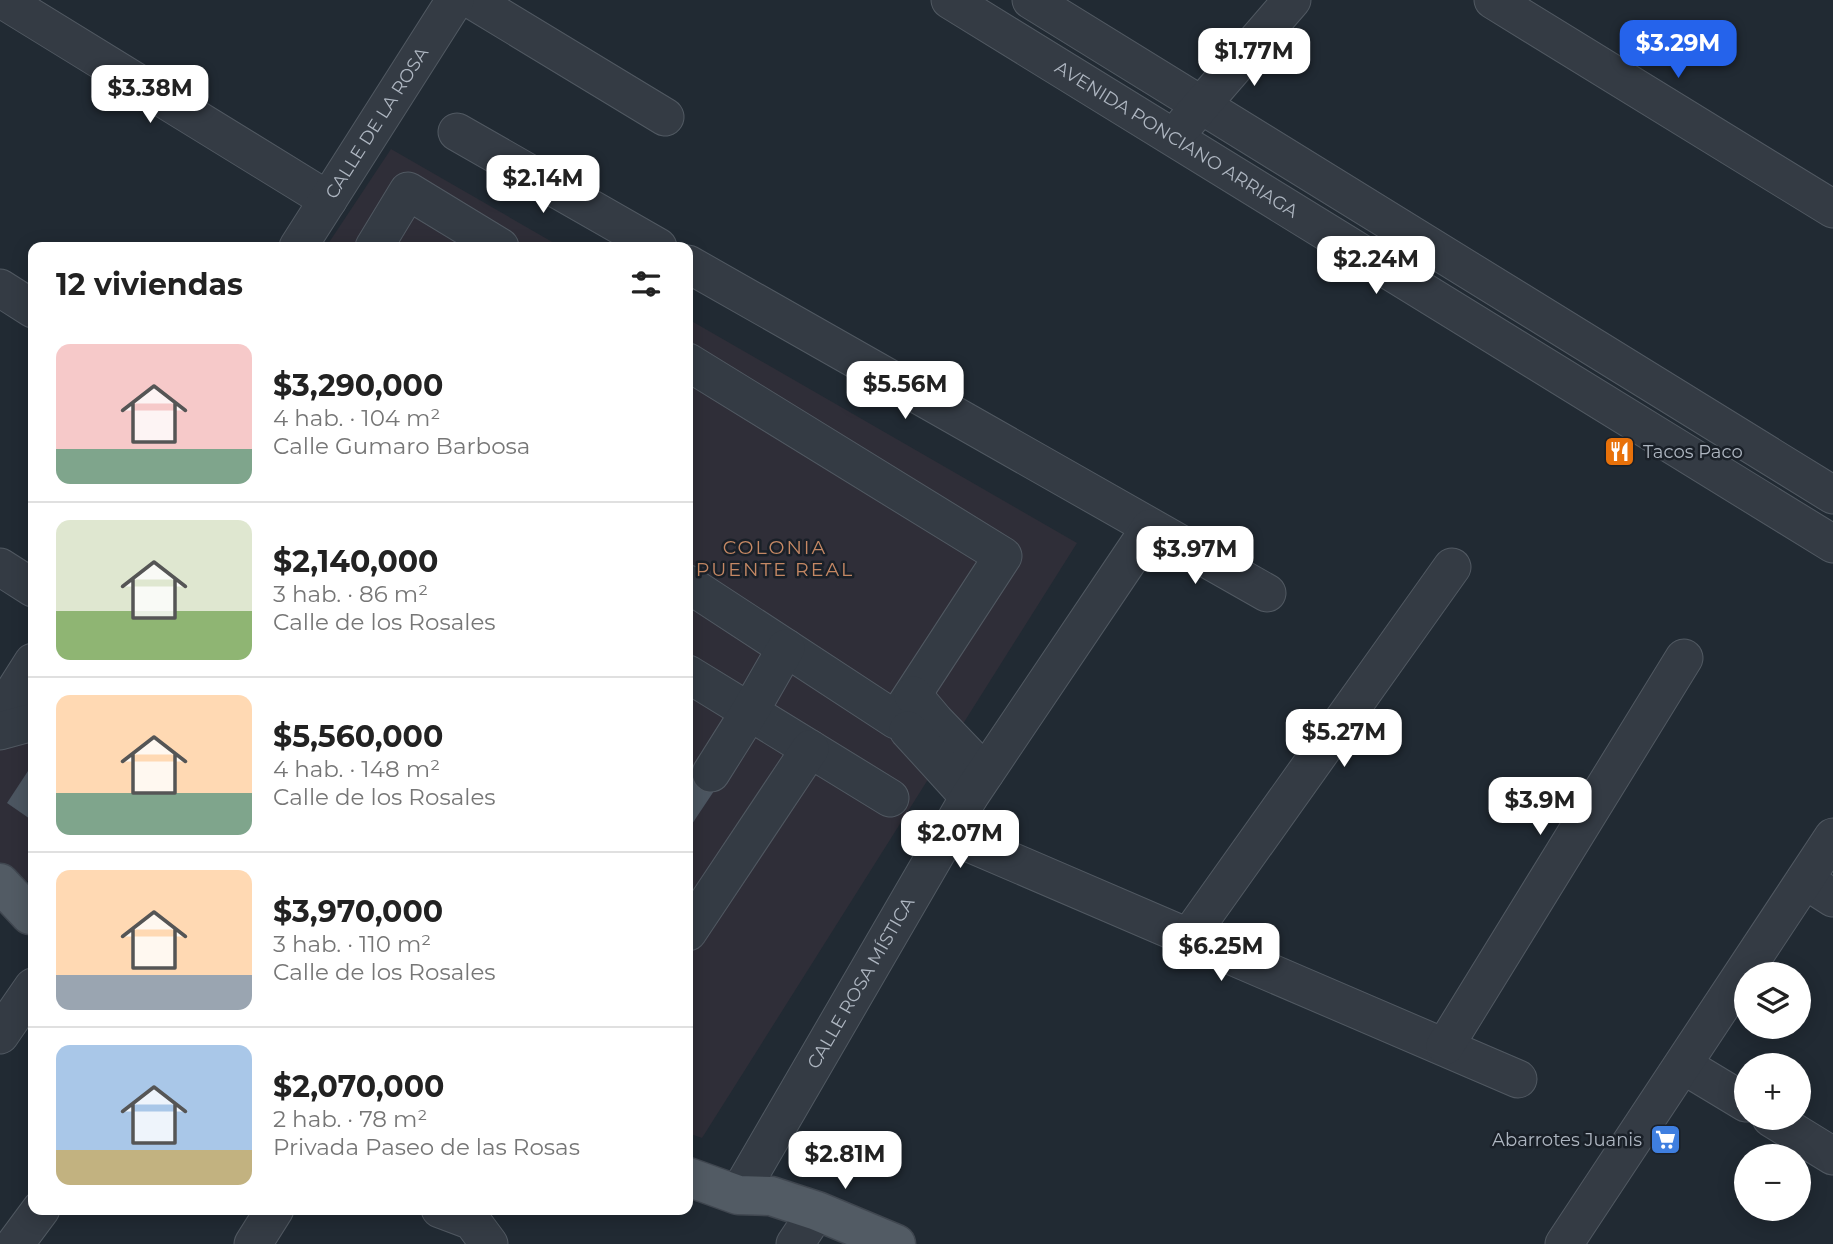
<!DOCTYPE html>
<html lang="es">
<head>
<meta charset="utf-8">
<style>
	:root { --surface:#fff; --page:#f6f6f6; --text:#222; --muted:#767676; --line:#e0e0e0; --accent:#2563eb }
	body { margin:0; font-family:Montserrat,sans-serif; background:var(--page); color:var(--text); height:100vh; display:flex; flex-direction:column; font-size:26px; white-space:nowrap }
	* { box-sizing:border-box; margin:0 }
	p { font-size:23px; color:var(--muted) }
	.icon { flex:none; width:38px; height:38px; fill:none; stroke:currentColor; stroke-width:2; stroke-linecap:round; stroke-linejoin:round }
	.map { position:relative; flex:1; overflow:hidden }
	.side { position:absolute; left:28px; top:242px; width:665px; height:973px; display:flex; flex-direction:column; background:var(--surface); border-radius:14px; box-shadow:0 4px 18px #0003 }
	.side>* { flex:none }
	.tools { position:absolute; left:1734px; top:962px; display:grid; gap:14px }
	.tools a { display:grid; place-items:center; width:77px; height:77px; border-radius:50%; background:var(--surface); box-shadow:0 4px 18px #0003; font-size:35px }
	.price { position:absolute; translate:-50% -60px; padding:0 16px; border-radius:14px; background:#fff; color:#222; font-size:23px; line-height:46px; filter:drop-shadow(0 2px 4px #0008) }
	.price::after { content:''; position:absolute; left:50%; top:42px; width:21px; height:16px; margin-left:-10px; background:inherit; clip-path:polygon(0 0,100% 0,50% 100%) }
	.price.on { background:var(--accent); color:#fff }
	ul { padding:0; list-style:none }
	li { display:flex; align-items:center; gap:21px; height:175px; padding:0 28px }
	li+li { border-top:2px solid var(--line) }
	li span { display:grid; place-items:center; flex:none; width:196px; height:140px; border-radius:14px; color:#555 }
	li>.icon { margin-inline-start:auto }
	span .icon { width:84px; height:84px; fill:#fffc; stroke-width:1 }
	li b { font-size:30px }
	h2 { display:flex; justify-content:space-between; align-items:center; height:84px; padding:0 28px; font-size:30px }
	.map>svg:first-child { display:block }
	.medical { fill:#2f2e38 }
	.building { fill:#4c5661 }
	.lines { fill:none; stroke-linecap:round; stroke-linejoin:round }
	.minor-casing { stroke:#515962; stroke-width:39 }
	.major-casing { stroke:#404750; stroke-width:41 }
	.minor { stroke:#343b44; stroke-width:37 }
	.major { stroke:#525b64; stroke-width:38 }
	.labels { text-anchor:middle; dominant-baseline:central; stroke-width:5; stroke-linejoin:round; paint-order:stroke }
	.street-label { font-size:18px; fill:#aeb6c1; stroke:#1a2028 }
	.poi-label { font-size:18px; fill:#aeb6c1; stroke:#1a2028; text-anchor:start }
	.neighbourhood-label { font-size:19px; letter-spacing:2px; fill:#c58864; stroke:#1a2028 }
</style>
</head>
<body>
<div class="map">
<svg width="1833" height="1244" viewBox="0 0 1833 1244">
	<rect width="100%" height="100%" fill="#212a33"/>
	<path class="medical" d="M391,149L561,247H326Z
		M688,319L1077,543L702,1138L688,1133Z
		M33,689V883L14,877L0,864V739Z"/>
	<path class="building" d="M28,771L33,774V821L7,803Z
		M688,774L714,791L688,830Z"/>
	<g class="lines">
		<defs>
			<g id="minor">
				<path d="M3,0L328,200"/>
				<path d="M472,0L665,117"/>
				<path id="s1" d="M950,0L1833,544"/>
				<path d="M1031,0L1833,495"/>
				<path d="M1493,0L1833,209"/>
				<path d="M1185,124L1292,0"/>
				<path d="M457,132L658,247"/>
				<path id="s2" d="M298,247L455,0"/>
				<path d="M374,247L408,191L500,247"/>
				<path d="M688,264L1267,593"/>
				<path d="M0,288L33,309"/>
				<path d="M688,362L1003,556L896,720L688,584"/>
				<path d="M0,567L33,588"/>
				<path d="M688,674L890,798"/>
				<path d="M913,695L935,721L985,773"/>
				<path d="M0,714L33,662"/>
				<path d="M908,730L969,797"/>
				<path d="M0,731L33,722"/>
				<path d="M711,773L750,711L786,648"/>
				<path d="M948,834L1518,1079"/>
				<path d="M1805,880L1833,898"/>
				<path d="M688,932L810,749"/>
				<path d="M1188,938L1452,567"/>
				<path d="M0,1035L33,987"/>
				<path d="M1445,1046L1684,658"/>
				<path d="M1683,1065L1746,1103"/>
				<path d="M1771,1118L1833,1156"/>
				<path id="s3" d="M738,1195L969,797L1150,528"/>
				<path d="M440,1209L472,1221L489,1244"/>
				<path d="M15,1244L41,1209"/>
				<path d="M253,1244L275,1209"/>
				<path d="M795,1244L817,1211"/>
				<path d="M1564,1244L1833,837"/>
			</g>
			<path id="major" d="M0,883L30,915
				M688,1177L738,1195L771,1196L817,1211L896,1244"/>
		</defs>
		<use href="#minor" class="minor-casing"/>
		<use href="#major" class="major-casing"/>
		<use href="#minor" class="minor"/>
		<use href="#major" class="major"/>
	</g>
	<defs>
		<symbol id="restaurant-square" viewBox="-11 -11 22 22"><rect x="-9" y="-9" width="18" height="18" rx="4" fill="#e8710a" stroke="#1a2028"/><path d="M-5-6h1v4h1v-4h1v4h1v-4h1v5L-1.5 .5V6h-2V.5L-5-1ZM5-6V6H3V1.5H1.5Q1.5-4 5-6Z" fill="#fff"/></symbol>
		<symbol id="supermarket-square" viewBox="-11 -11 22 22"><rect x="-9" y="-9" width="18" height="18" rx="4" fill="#3f7fe0" stroke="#1a2028"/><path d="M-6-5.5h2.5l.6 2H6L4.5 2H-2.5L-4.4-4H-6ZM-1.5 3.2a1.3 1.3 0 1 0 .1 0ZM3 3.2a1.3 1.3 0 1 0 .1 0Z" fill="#fff"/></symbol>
	</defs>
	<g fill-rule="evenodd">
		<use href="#restaurant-square" x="1602" y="434" width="35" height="35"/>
		<use href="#supermarket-square" x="1648" y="1122" width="35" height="35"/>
	</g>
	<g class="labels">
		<g class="street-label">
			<text stroke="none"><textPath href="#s2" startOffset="147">CALLE DE LA ROSA</textPath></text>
			<text stroke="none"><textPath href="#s1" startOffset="266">AVENIDA PONCIANO ARRIAGA</textPath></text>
			<text stroke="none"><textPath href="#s3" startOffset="245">CALLE ROSA MÍSTICA</textPath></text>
		</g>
		<g class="poi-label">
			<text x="1643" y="452">Tacos Paco</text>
			<text x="1642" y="1140" text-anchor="end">Abarrotes Juanis</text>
		</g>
		<g class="neighbourhood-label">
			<text x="775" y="547">COLONIA<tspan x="775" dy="22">PUENTE REAL</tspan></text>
		</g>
	</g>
</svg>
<div class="tools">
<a><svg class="icon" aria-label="layers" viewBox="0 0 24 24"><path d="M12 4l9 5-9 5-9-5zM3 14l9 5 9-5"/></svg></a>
<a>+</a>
<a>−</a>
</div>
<b class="price on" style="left:1678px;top:80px">$3.29M</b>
<b class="price" style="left:1254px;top:88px">$1.77M</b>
<b class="price" style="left:150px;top:125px">$3.38M</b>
<b class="price" style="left:543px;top:215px">$2.14M</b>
<b class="price" style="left:1376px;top:296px">$2.24M</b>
<b class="price" style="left:905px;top:421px">$5.56M</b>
<b class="price" style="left:1195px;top:586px">$3.97M</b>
<b class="price" style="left:1344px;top:769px">$5.27M</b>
<b class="price" style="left:1540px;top:837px">$3.9M</b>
<b class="price" style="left:960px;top:870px">$2.07M</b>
<b class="price" style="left:1221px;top:983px">$6.25M</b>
<b class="price" style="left:845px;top:1191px">$2.81M</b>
<section class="side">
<h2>12 viviendas<svg class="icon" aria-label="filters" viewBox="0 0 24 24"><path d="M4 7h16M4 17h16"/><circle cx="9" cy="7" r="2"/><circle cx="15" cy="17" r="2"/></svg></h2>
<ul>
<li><span style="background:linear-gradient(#f6c9c9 75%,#7fa58c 0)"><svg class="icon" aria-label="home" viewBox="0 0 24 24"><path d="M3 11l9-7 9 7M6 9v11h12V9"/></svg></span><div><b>$3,290,000</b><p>4 hab. · 104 m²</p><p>Calle Gumaro Barbosa</p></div></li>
<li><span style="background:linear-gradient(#dfe7d0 65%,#8fb573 0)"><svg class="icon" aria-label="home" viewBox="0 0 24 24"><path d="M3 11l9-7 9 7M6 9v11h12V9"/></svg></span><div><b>$2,140,000</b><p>3 hab. · 86 m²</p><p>Calle de los Rosales</p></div></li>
<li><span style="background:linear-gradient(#ffd9b3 70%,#7fa58c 0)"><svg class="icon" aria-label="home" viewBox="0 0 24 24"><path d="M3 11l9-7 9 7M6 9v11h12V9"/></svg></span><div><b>$5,560,000</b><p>4 hab. · 148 m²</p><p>Calle de los Rosales</p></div></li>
<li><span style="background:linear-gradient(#ffd9b3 75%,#9aa5b1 0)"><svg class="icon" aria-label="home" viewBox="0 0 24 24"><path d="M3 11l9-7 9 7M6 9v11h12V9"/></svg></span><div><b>$3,970,000</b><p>3 hab. · 110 m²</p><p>Calle de los Rosales</p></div></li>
<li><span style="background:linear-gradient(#a9c7e8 75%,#c2b280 0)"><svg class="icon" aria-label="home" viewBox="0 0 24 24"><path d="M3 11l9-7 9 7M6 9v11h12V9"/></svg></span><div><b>$2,070,000</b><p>2 hab. · 78 m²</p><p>Privada Paseo de las Rosas</p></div></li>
</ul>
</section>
</div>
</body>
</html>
